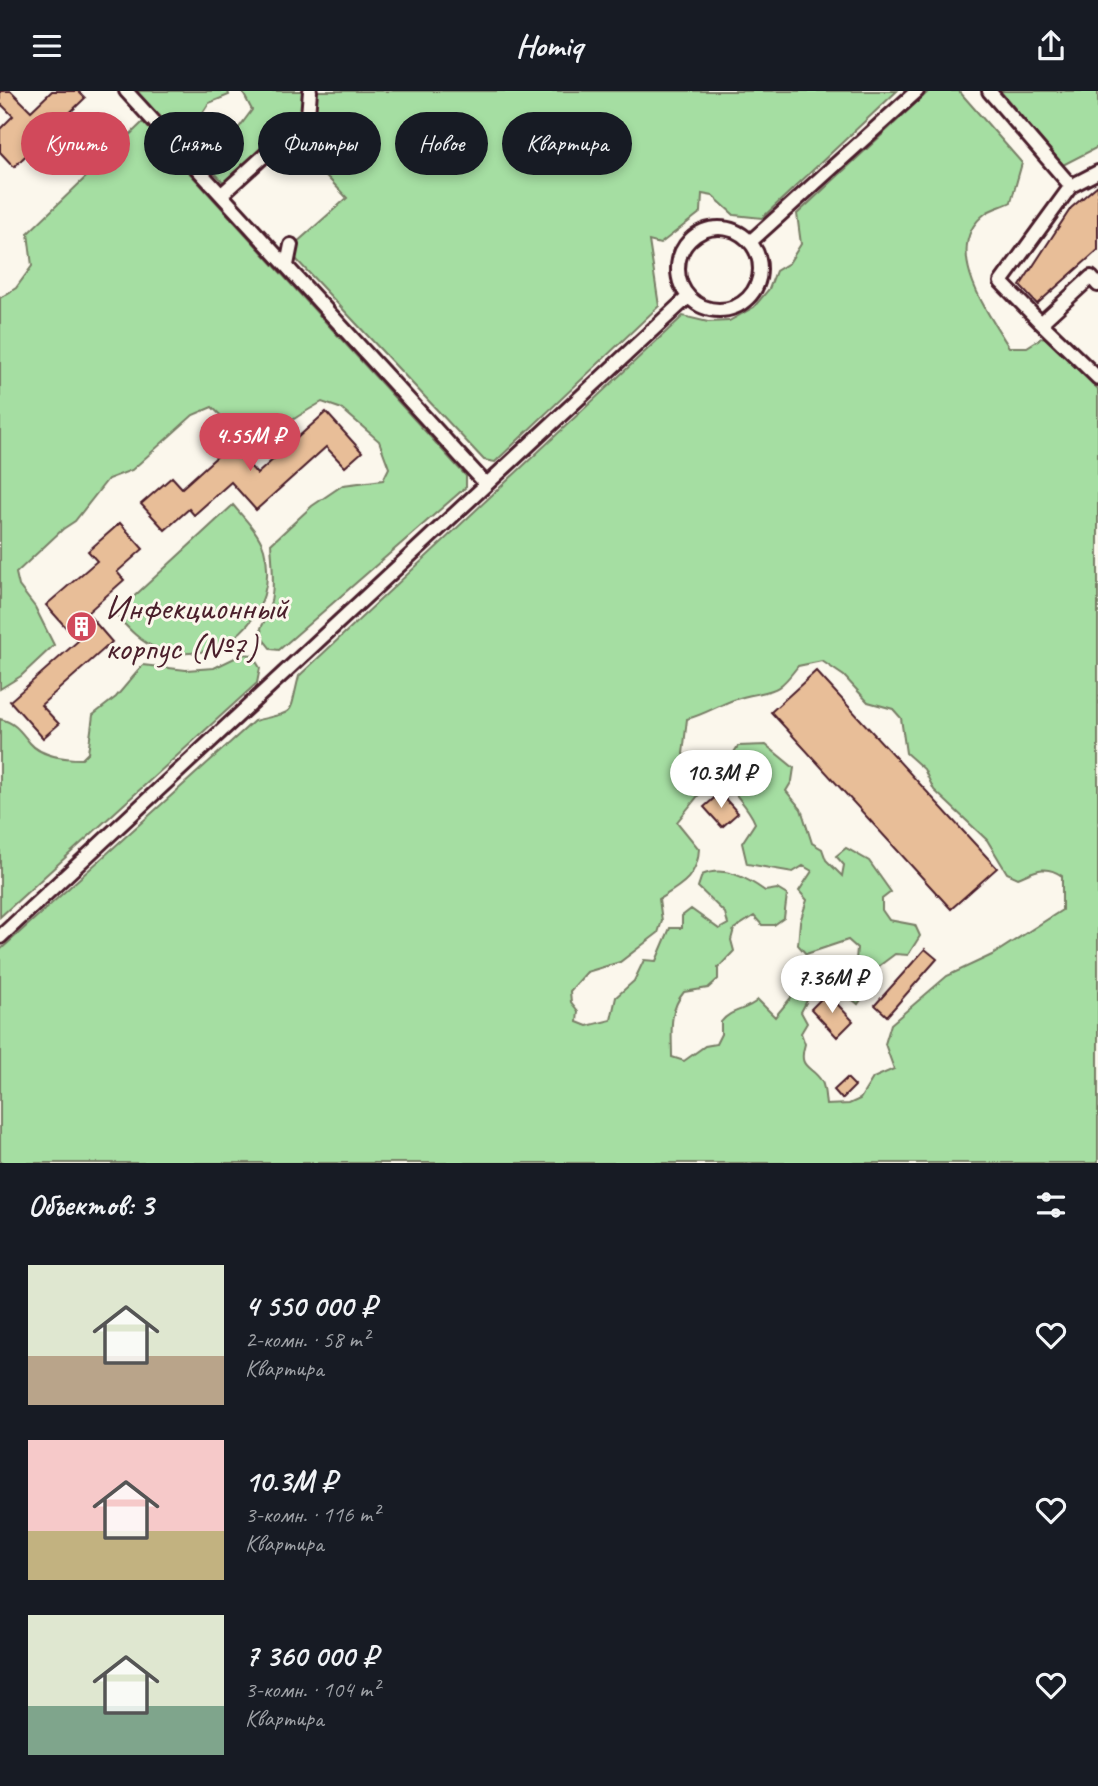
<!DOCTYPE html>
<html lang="ru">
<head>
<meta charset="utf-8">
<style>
	:root { --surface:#171b24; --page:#20242c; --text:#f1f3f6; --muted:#9ea1a6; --accent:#d1495b }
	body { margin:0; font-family:Caveat,sans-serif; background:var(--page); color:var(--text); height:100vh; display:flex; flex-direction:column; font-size:26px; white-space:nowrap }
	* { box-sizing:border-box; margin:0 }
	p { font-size:23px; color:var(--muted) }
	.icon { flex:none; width:38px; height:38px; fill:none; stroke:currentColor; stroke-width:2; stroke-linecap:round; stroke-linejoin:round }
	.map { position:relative; height:1072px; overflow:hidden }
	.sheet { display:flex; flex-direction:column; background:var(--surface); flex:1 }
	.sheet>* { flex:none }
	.banner { position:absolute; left:21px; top:21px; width:700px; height:63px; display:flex; gap:14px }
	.price { position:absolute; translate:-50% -60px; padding:0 16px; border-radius:24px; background:#fff; color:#222; font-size:23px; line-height:46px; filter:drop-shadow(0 2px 4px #0008) }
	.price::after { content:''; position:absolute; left:50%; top:42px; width:21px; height:16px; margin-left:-10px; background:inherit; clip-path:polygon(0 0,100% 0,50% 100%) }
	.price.active { background:var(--accent); color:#fff }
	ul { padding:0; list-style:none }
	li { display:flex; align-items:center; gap:21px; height:175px; padding:0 28px }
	li span { display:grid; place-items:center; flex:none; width:196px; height:140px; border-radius:0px; color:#555 }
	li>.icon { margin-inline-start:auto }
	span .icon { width:84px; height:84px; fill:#fffc; stroke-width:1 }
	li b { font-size:30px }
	h2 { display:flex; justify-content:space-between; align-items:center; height:84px; padding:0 28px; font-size:30px }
	.tag { padding:0 24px; border-radius:32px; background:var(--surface); box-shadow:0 4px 10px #0003; font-size:24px; line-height:63px }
	.tag.active { background:var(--accent); color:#fff }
	header { display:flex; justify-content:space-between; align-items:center; height:91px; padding:0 28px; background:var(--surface); font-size:32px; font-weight:800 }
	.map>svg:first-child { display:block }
	.green { fill:#a5dea2; stroke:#787e66; stroke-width:2; fill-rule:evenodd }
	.building { fill:#e8be98; stroke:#4a1f2b; stroke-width:2 }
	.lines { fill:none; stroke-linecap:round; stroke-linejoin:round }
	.minor-casing { stroke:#4a1f2b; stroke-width:18 }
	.minor { stroke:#fbf7ec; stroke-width:12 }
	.labels { text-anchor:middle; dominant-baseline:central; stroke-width:6; stroke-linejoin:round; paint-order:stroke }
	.poi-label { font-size:35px; fill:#4a1f2b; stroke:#fbf7ec; text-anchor:start }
</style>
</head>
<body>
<header><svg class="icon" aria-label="menu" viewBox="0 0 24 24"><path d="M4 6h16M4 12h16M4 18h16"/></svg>Homiq<svg class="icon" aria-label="share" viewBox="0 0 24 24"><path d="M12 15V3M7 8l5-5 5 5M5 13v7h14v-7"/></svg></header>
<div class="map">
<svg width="1098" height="1072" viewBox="0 0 1098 1072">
	<rect width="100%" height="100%" fill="#fbf7ec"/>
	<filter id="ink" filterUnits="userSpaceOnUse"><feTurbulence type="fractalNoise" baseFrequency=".0143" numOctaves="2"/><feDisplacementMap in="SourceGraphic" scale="14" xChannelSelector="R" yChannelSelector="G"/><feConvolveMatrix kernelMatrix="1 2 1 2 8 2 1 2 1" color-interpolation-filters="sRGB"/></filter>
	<g filter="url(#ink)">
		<path class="green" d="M135,0H228L229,4L209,12L198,29L162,30Z
			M242,0H897L762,127L734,124L713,105L702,103L701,121L660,153L649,150L659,215L495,371L484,369L295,167V153L347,107L284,40L224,92L194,59L195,47L218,34L235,42L252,19Z
			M929,0H959L1022,72L1011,111C1004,115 993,117 986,122C940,156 987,221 1009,256H1027L1043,246L1052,250L1098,298V1072H0V859L254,630C298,619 288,627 299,585L683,225L708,231L729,230L754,216L769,198L776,180L789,172L801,153L797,123ZM822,570L844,585L868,611L893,618L901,627L906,662L924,678L934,699L987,749L1007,782L1018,787C1035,780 1045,773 1062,785V819L992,864L947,885L891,933L885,953L894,978L873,987L860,1008L849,1013L826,1014C825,1007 825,997 822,991C812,974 797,979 805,953L801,942L807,932L801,921L813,898L804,891L775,926L758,909C746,920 731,918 721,931V943L716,953L705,955L684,970L672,966C672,942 668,920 684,901L708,897L718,888V877L734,860L731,849L734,838L754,825L762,834H774L784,827L787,804L777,798L765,800C747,787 724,774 702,784L698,796L725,822L728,833L719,838L691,818L682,825V837H670L656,870L644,869L634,890L616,906L611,929L587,935L577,931L578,920L571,911L570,900L587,881L620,871L658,842L662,830L659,808C680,795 698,786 699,758L677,731L701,701L700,677L683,663L687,628C707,623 725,610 743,606C775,598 776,604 798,575Z
			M1000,0H1098V56L1063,74Z
			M143,31L466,385V396L279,559L271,558L263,548L261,537C277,509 273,483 271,453L312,415L343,394L383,389L389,377L379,350L342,318L322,311C308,319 271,341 265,353L251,354L212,316L193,324L132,379L108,388L75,430L63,438L16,482L19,495L35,516L54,554L21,585L0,598V207L16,197L32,175L28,142Z
			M233,414C244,427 259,442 264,458C282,524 220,580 156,557C140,551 126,535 115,523Z
			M243,563L252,564L260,577L257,592L0,826V628C16,632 20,640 30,652C41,665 65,668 82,668L88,662L93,624L116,606L143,574L186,579L214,577Z
			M766,654L794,677L792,690L786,700L801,718L812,752L822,758L826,769L842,785L844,774L836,765L846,757L869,770L891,801L882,808V819L889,829L915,834L920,845L908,864L895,863L867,884L871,895L858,913L830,891L832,869H856L857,857L848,849L806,863L798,854L800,831L807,809L799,800L812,780L803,775L793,781L747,773L742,752L755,732C747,710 721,695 720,672L731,666L738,655Z"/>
		<path class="building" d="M0,0H11L31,20L52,0H78L85,7L14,76L0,61V38L13,25L2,14L0,16Z
			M1098,94V159L1037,213L1020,195L1071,117Z
			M326,321L362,361L345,376L326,356L256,419L231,391L194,424L189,418L165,439L141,413L172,386L182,397L231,353L257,383Z
			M120,432L143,458L117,481L124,489L87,522L112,551L41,614L59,633L43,647L10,610L78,550L46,514L97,470L88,460Z
			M816,580L997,777L951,818L771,621Z
			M720,702L738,722L722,736L704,716Z
			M925,858L937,868L887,925L875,914Z
			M827,902L853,930L837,946L811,918Z
			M847,987L855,995L842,1008L834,999Z"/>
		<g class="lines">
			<defs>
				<path id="minor" d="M126,0L485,392
					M989,0L1071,95
					M1098,81L1071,95L1001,191L1041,232L1091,186L1098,194
					M222,103L308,25L310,0
					M678 178a41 41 0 1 1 82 0a41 41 0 1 1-82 0Z
					M750,151L917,0
					M287,174L291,154
					M1041,232L1098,287
					M0,846L688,206"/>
			</defs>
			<use href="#minor" class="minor-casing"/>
			<use href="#minor" class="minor"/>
		</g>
	</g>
	<defs>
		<symbol id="building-disc" viewBox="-11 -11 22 22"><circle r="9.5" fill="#d1495b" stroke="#fbf7ec"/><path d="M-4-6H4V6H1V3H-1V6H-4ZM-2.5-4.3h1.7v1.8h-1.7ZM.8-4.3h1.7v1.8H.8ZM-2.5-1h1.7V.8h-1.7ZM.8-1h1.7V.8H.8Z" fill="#fff"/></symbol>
	</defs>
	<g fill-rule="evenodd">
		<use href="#building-disc" x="64" y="518" width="35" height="35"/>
	</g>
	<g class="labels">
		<g class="poi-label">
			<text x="105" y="516">Инфекционный<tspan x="105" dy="40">корпус (№7)</tspan></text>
		</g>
	</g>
</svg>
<b class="price active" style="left:250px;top:382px">4.55M ₽</b>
<b class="price" style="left:721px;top:719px">10.3M ₽</b>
<b class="price" style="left:832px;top:924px">7.36M ₽</b>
<div class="banner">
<a class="tag active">Купить</a>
<a class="tag">Снять</a>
<a class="tag">Фильтры</a>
<a class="tag">Новое</a>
<a class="tag">Квартира</a>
</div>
</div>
<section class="sheet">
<h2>Объектов: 3<svg class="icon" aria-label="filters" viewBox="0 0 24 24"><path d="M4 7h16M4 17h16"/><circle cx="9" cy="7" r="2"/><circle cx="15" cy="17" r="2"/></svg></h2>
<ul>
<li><span style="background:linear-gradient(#dfe7d0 65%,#b9a48a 0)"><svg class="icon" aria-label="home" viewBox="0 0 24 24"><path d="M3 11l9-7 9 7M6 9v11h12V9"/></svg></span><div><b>4 550 000 ₽</b><p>2-комн. · 58 m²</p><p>Квартира</p></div><svg class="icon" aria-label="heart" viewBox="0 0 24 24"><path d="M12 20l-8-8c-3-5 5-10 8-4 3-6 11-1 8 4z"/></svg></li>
<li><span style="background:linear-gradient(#f6c9c9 65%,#c2b280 0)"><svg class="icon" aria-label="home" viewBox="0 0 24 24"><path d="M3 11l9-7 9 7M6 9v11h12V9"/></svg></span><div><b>10.3M ₽</b><p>3-комн. · 116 m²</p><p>Квартира</p></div><svg class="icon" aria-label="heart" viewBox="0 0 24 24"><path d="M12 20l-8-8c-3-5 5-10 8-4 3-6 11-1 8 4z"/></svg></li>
<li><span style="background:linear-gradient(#dfe7d0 65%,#7fa58c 0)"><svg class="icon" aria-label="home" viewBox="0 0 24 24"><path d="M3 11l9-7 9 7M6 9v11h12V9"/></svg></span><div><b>7 360 000 ₽</b><p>3-комн. · 104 m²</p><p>Квартира</p></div><svg class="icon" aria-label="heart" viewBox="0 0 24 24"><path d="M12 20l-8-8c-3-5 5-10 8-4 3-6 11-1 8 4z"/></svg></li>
</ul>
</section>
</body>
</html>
